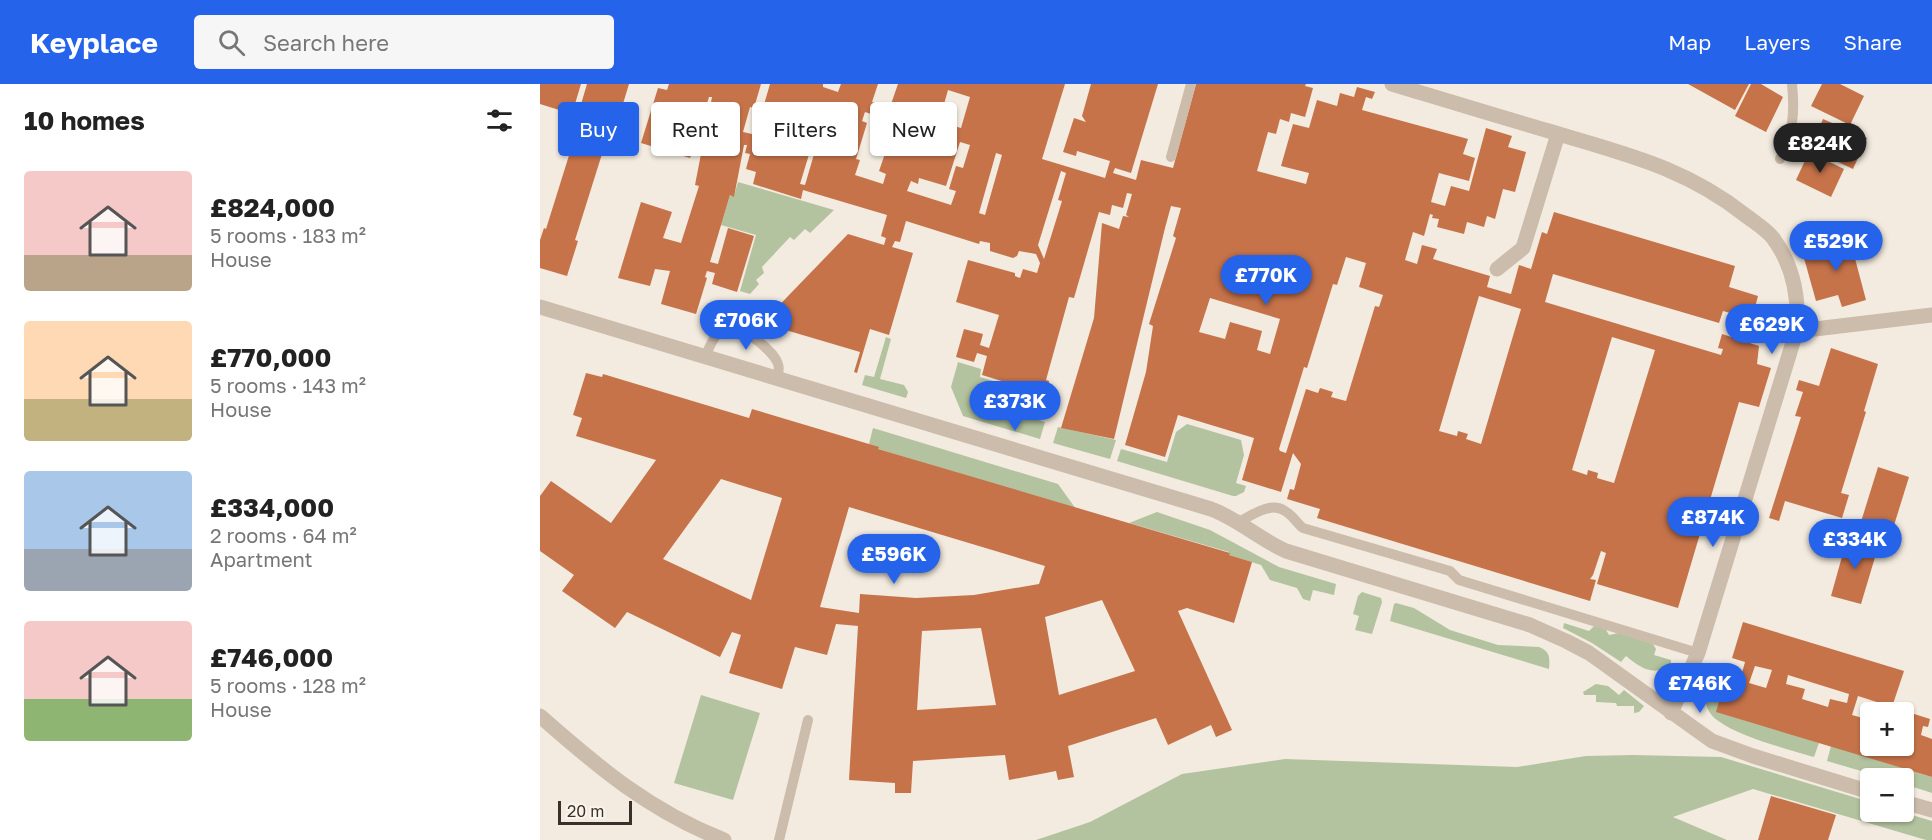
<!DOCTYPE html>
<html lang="en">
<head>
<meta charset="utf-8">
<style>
	:root { --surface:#fff; --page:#f6f6f6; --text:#222; --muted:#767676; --accent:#2563eb }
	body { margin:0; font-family:"Golos Text",sans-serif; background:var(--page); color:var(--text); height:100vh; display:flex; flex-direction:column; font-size:22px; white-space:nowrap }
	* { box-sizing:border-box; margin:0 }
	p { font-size:20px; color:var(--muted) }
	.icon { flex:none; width:33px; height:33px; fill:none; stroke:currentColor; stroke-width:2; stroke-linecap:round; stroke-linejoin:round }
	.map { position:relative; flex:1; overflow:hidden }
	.side { display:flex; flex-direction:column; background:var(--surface); width:540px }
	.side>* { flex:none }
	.banner { position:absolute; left:18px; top:18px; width:570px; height:54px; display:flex; gap:12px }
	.controls { position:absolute; left:1320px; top:618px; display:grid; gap:12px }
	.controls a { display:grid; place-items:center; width:54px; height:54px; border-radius:6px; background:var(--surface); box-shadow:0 2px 4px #0004; font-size:30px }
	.scale { position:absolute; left:18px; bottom:15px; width:74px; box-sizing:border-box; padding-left:6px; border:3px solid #39302a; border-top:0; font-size:16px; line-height:21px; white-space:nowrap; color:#39302a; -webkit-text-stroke:4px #faf5ec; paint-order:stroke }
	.price { position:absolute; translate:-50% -51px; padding:0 14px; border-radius:21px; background:var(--accent); color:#fff; font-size:20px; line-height:39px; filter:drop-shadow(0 2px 3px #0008) }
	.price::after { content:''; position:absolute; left:50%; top:36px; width:18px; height:14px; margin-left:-9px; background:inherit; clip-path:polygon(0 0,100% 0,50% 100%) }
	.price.selected { background:#222; color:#fff }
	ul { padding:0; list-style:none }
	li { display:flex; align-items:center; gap:18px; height:150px; padding:0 24px }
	li span { display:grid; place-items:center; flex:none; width:168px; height:120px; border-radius:6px; color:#555 }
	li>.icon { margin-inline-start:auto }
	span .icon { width:72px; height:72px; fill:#fffc; stroke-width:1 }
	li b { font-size:26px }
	h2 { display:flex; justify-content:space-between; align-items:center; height:72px; padding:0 24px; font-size:26px }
	.tag { padding:0 21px; border-radius:6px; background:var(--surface); box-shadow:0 2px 4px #0004; font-size:21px; line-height:54px }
	.tag.selected { background:var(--accent); color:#fff }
	header { display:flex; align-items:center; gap:36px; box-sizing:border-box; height:84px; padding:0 30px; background:var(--accent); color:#fff }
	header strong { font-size:28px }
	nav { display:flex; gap:33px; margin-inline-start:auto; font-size:21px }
	.search { width:420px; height:54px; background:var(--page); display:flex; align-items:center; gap:15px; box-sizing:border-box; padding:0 21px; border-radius:6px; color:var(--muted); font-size:22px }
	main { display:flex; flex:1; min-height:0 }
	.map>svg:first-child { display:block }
	.green { fill:#b3c39f }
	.building { fill:#c6734a; fill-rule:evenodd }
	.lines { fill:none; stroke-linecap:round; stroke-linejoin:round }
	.service { stroke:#ccbcab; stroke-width:10 }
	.minor { stroke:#ccbcab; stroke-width:15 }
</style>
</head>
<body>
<header>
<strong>Keyplace</strong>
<div class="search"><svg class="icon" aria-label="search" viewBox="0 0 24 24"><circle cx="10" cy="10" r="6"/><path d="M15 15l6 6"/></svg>Search here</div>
<nav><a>Map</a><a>Layers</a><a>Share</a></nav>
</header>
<main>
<section class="side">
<h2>10 homes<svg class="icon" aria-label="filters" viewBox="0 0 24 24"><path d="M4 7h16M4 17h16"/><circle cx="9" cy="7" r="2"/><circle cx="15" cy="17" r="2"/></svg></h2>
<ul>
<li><span style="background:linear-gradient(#f6c9c9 70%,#b9a48a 0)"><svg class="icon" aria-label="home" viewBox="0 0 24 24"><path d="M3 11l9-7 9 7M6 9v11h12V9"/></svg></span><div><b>£824,000</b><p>5 rooms · 183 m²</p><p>House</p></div></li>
<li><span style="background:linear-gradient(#ffd9b3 65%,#c2b280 0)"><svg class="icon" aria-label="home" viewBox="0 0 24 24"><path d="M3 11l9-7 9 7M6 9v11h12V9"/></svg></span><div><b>£770,000</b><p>5 rooms · 143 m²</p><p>House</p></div></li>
<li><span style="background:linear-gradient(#a9c7e8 65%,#9aa5b1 0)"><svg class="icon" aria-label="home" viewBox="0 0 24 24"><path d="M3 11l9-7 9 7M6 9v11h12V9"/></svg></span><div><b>£334,000</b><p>2 rooms · 64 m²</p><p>Apartment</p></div></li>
<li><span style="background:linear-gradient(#f6c9c9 65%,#8fb573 0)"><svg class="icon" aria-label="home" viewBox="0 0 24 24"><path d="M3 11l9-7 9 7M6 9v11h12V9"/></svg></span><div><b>£746,000</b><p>5 rooms · 128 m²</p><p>House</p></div></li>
</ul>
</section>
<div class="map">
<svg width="1392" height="756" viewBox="0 0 1392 756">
	<rect width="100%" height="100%" fill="#f3ebdf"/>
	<path class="green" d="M198,98L294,126L270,149L265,145L254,156L250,153L222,183L224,189L216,196L219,200L210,210L200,207L216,151L181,141L190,111L194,112Z
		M346,253L351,255L340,295L364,301L368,308L366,314L322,301L325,291L334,293Z
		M418,278L441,285L440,293L473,303L467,326L505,338L500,355L423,332L411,303Z
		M647,340L701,356L704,371L696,399L706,402L704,408L696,412H693L577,377L581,365L627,378L636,348Z
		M518,343L576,356L570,375L513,359Z
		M333,344L518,400L536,425L338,365L329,360Z
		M617,428L670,446L739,483L796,500L794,511L773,506L770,517L763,515L757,504L730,496L721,481L689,471V468L589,439Z
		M822,508L841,514L842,518L832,550L815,546L819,532L813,530L818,512Z
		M856,519L874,524L910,546L958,561L999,563C1010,567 1010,574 1009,585L850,537L854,520Z
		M1024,539L1049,547L1055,541L1066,546L1069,551L1079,549L1113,560L1116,565L1114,571L1131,576V581C1113,593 1101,584 1086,572L1081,578L1052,559L1023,544Z
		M1056,600L1068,602L1079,611L1084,606L1104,622L1099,628L1094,629V622H1077L1076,619L1056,618V611H1044L1043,608Z
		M161,611L220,629L193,716L134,699Z
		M1166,612L1279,659L1274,673C1247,665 1199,653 1177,636C1169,630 1165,622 1166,612Z
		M1291,662L1392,693V709L1364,700V694H1345L1287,677Z
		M1093,671L1181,673L1330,718V728H1362L1392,737V756H1386L1213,705L1133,733L1187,756H496L550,738L642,690L745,675L977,683L1046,672Z"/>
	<path class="building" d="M0,0H41L32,30L0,20Z
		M47,0H89L67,72L62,70L35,156L38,157L27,192L0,184V156L4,144L6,145L31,65L28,64Z
		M129,0H221L214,24L210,23L203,48L212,50L220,23L223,24L230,0H283V3L298,8L301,0H338L332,18L350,23L358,0H525L502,75L565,94L570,77L537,67L536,72L523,68L534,34L546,38L542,32L551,0H618L591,89L575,84L573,89L596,96L601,76L633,84L656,0H766L765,2L773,4L765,33L751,29L749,38L740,35L736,50L728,48L717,87L766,100L769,89L741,82L753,40L769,44L777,16L797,22L800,9L814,13L817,3L835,8L832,15L826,13L822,26L928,55L923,70L935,74L929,97L899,89L891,118L905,122L911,102L929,107L946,44L972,52L968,63L986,68L975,108L963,105L955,135L947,132L944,143L927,138L924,150L897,143L899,135L892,134L893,131L890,130L884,152L873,148L865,176L877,180L882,161L897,165L893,175L950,192L947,203L971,210L979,181L991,185L1002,148L1007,150L1014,128L1195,182L1189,203L1218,212L1212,235L1183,227L1179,239L1013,190L1005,218L1181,271L1183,265L1178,264L1182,250L1219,262L1217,280L1231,284L1219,323L1199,318L1138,524L1057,500L1066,469L1061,467L1053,491L1050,495L1056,496L1050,517L777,434L780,425L747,415L750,405L754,406L761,380L753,369L741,408L702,396L714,354L638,331L625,373L585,361L606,288L613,242L609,240L636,154L633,152L641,124L631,122L625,144L574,355L521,344L554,234L562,139L579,145L583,132L589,133L586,131L592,110L587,109L583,124L572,121L570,131L559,128L534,214L529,213L506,296L509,297L507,335L471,324L478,302L442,291L447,272L437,269L434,278L416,273L424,245L443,250L440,261L449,264L459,231L416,218L428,176L475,189V192L480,194L483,185L497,189L500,179L496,170L479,167L477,172L473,174L450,167V159L440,157L439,160L366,137L360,158L355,157L352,163L373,169L349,251L330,245L317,289L314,288L320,268L222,239L308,150L344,161L346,154L341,152L347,131L263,106L261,115L213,100L216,88L206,85L210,70L205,69L207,61H204L194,113L190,111L170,178L178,180L188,144L214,152L197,208L172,200L175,189L167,187L165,193L167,194L156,230L121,220L130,187L115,185L110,202L78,194L101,118L132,128L123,154L141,159L159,102L155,101L172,13H169L150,74L101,59L118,4L127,6ZM408,6L430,13L421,44L399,38ZM285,18L289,19L265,101L260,100ZM325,28L359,39L358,42L340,36L333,56L348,61L339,87L346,90L343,100L315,91L320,76L316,75L327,39L322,37ZM420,58L430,61L423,84L416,82L409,105L416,107L411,121L367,107L371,97L378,100L379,94L406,102ZM456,69L462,71L445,131L439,129ZM521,87L526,89L518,116L522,117L504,175L498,161ZM806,173L826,179L819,203L843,211L839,223L835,222L806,317L791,313L793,308L780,304L778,309L766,305L746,369L740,367L739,365L764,283L767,284L793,200L797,201ZM939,212L981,225L941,360L926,355L928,350L918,347L917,352L899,347ZM670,214L740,235L730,270L717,266L722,247L690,238L685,255L659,248ZM1072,253L1115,266L1074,399L1057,394L1058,389L1048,386L1047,391L1032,386Z
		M1148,0H1209L1195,26Z
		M1211,0H1221L1243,13L1226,48L1195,32Z
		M1282,0H1300L1324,12L1310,41L1271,22Z
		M1283,35L1327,54L1313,85L1270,65Z
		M1269,68L1304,85L1291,113L1256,96Z
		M1308,148L1326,216L1302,223L1298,211L1276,217L1264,174L1288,167L1285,155Z
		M1291,264L1338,280L1324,327L1326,328L1301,409L1309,411L1302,434L1245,417L1239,437L1229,434L1261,333L1255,332L1263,308L1256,306L1259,296L1279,302Z
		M46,289L62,293L63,290L209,334L212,325L339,363L338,365L690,469L689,471L712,478L694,539L647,524L638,527L692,646L676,653L671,641L628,661L616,634L528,662L534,693L518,696L516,687L469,696L465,671L373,677L371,709H355V699L309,696L318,542L296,540L287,571L255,563L242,605L189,589L201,551L192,548L180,573L87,528L75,544L22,507L34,491L0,467V412L11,397L71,439L116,376L36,352L42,334L33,331ZM181,395L242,414L211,516L123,475ZM309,423L505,482L499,500L434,511L376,514L320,510L319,529L280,523ZM562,516L595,587L519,611L505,533ZM441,544L456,621L377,626L382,547Z
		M1338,383L1369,393L1351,451L1320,441Z
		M1308,451L1339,460L1321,520L1291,512Z
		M1203,538L1364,587L1352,623L1318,612L1312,631L1330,636V662H1364V645L1368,628L1390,635L1388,643L1383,642L1381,651L1392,655V693L1176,628L1186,592L1200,596L1205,578L1192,574ZM1215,582L1232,586L1226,604L1209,599ZM1248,591L1309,610L1307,619L1290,615L1288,623L1262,615L1265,605L1246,600Z
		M1231,712L1296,731L1288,756H1218Z"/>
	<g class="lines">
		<path class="service" d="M631,73L651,0
			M1240,75C1253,49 1255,29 1252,0
			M165,273C170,262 175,247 187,244C201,240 234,267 238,280C240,285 238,289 237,294
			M699,438C712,431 731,417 745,427C752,431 757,439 763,444L910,487L919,496L1158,569
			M239,756L268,636"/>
		<path class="minor" d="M852,0C905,16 957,32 1009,47C1083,70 1143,82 1205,131C1214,138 1226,145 1233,154C1253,181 1259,212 1257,245L1158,569L1131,629
			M957,185L983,164L1018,50
			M0,223L671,425C698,435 719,455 746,467L990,541L1026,557L1049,569L1172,657L1213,672L1330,708
			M1257,245H1275L1392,231
			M0,632C59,684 110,727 184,756
			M1364,718L1392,726"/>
	</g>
</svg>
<div class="controls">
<a>+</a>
<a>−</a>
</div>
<div class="scale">20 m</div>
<b class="price selected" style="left:1280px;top:90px">£824K</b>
<b class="price" style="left:1296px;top:188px">£529K</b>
<b class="price" style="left:726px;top:222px">£770K</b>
<b class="price" style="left:206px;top:267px">£706K</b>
<b class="price" style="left:1232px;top:271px">£629K</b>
<b class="price" style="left:475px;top:348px">£373K</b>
<b class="price" style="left:1173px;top:464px">£874K</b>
<b class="price" style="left:1315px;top:486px">£334K</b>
<b class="price" style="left:354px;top:501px">£596K</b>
<b class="price" style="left:1160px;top:630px">£746K</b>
<div class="banner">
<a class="tag selected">Buy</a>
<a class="tag">Rent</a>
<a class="tag">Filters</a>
<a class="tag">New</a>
</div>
</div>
</main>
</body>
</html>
